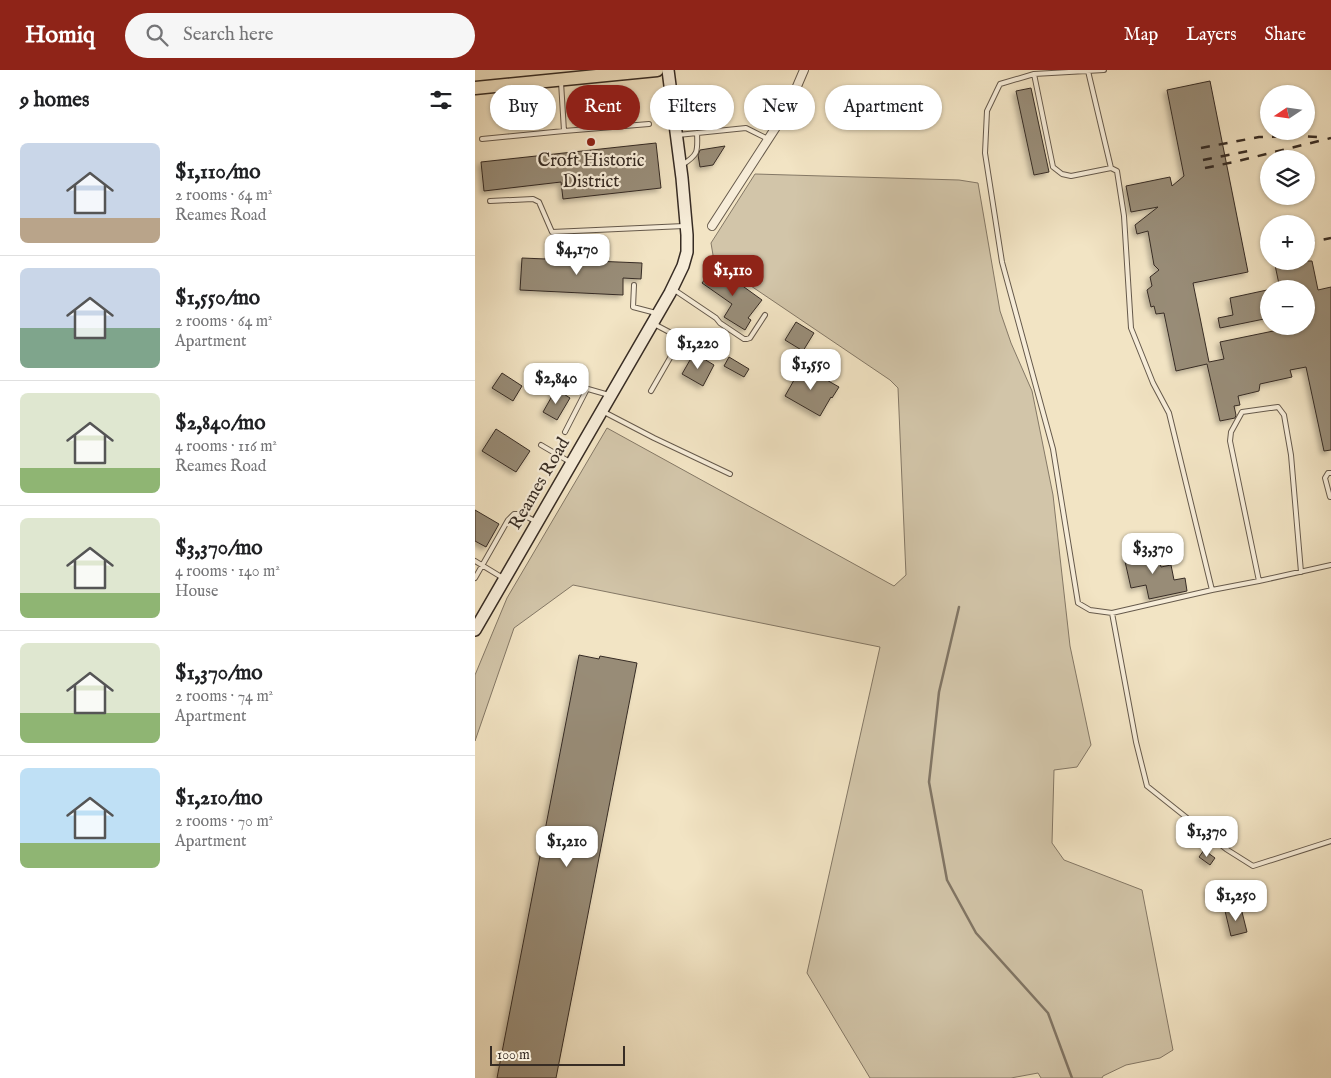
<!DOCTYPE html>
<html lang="en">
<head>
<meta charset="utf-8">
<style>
	:root { --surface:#fff; --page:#f6f6f6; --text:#202124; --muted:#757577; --line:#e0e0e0; --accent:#8f2418 }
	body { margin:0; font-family:"IM FELL English",serif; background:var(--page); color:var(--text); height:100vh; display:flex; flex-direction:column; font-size:19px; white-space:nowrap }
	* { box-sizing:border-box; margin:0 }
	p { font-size:16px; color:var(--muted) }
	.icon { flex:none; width:28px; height:28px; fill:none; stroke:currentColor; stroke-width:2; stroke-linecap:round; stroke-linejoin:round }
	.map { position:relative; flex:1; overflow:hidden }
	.panel { display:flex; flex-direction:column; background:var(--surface); width:475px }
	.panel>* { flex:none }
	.banner { position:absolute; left:15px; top:15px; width:475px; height:45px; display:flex; gap:10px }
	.needle { width:32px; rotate:257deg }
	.tools { position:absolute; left:785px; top:15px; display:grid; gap:10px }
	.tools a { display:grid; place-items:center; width:55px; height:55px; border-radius:50%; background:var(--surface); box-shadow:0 1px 4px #0004; font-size:25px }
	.scale { position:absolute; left:15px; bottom:12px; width:135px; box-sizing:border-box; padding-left:5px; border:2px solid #372c24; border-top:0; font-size:14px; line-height:18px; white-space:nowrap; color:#372c24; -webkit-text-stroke:4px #f7edd9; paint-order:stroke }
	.price { position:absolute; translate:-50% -42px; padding:0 11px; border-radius:10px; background:#fff; color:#222; font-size:16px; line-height:32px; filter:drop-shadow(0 1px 2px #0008) }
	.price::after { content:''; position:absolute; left:50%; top:30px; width:15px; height:11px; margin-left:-8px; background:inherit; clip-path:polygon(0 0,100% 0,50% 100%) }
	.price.on { background:var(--accent); color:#fff }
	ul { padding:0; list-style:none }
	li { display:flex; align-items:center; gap:15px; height:125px; padding:0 20px }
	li+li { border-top:1px solid var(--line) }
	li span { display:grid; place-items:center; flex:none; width:140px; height:100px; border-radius:8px; color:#555 }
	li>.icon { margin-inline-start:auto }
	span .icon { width:60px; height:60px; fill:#fffc; stroke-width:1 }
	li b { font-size:21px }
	h2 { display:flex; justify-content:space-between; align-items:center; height:60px; padding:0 20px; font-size:21px }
	.pill { padding:0 18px; border-radius:22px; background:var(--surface); box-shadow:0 1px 4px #0004; font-size:18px; line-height:45px }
	.pill.on { background:var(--accent); color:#fff }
	header { display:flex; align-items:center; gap:30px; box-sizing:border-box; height:70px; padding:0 25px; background:var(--accent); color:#fff }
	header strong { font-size:24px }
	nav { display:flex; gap:28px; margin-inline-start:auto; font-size:18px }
	.search { width:350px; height:45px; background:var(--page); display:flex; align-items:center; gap:12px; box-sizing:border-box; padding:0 18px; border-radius:28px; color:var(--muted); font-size:19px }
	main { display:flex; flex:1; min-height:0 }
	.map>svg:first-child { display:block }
	.green { fill:#d2c5a9; stroke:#847866 }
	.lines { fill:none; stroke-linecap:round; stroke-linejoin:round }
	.stream { stroke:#817564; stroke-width:2.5 }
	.building { fill:#988c77; stroke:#372c24; filter:url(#shadow) }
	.service-casing { stroke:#665a4c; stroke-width:6 }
	.minor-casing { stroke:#665a4c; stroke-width:10 }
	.secondary-casing { stroke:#372c24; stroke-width:14 }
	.primary-casing { stroke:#372c24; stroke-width:15 }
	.service { stroke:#f7edd9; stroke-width:4 }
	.minor { stroke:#f7edd9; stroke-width:8 }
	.secondary { stroke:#f7edd9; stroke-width:11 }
	.primary { stroke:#f2e4c4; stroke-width:12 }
	.rail { stroke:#372c24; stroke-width:2.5; stroke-dasharray:9 9; stroke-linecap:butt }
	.poi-dot { fill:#8f2418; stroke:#f7edd9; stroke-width:2 }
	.labels { text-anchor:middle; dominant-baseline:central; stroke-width:4.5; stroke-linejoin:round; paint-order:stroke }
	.poi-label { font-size:18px; fill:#372c24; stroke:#f7edd9 }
	.street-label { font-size:18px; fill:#372c24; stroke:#f7edd9 }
</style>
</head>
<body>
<header>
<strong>Homiq</strong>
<div class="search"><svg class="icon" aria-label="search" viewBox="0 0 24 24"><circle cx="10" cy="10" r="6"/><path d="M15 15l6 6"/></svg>Search here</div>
<nav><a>Map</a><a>Layers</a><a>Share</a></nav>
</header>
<main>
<section class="panel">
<h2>9 homes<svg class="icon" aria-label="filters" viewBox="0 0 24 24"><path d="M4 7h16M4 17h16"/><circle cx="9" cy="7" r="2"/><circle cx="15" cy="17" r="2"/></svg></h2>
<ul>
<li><span style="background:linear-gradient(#c9d6e8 75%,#b9a48a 0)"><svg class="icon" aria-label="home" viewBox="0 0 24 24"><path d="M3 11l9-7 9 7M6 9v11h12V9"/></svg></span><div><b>$1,110/mo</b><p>2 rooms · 64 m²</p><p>Reames Road</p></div></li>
<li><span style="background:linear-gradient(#c9d6e8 60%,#7fa58c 0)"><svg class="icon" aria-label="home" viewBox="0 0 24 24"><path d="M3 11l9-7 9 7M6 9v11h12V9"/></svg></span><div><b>$1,550/mo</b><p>2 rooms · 64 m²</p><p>Apartment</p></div></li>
<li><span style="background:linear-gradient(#dfe7d0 75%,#8fb573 0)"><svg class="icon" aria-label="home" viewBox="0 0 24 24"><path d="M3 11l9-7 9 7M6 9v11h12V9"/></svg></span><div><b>$2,840/mo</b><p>4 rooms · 116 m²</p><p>Reames Road</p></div></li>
<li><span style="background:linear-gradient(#dfe7d0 75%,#8fb573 0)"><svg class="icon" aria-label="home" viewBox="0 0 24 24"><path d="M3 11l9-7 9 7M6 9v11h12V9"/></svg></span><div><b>$3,370/mo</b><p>4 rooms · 140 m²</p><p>House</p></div></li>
<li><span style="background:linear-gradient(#dfe7d0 70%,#8fb573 0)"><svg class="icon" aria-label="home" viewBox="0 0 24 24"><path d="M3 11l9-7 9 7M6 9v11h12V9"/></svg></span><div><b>$1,370/mo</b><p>2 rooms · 74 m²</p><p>Apartment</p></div></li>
<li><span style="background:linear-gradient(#bfe0f5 75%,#8fb573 0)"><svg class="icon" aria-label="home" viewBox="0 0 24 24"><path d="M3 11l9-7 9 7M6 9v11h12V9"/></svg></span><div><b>$1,210/mo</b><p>2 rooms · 70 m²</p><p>Apartment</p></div></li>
</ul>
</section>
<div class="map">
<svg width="856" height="1008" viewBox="0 0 856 1008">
	<defs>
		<filter id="shadow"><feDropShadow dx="-3" dy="3" stdDeviation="2.5" flood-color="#0004"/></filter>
	</defs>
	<rect width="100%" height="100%" fill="#f2e4c4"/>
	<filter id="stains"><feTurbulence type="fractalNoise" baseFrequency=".004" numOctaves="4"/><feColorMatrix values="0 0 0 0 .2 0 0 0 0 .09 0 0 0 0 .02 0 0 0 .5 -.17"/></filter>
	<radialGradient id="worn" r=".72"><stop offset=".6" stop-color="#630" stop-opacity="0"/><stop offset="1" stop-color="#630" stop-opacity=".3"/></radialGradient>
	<path class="green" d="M280,104L484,110L503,113L525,241L536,273L557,321L578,425L595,576L616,675L602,697L579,700L577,773L589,790L667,820L698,980L685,988L651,995L628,1006L627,1008H566L563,1003L536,1008H395L332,903L405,577L98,515L39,558L0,671V605L32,528L132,358L419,516L431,505L423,318L415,310L239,191L236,173Z"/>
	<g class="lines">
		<path class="stream" d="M484,537L464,622L454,712L472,810L501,863L573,943L597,1008"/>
	</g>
	<path class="building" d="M735,11L773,202L718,213L734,292L749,289L745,272L813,258V256H831V219H805L800,195L818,191H837L843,220L856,217V380L849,381L831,297L815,300L817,307L785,314L784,321L763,326L765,335L759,336L761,345L760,348L745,351L732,294L701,301L689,243L681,244L679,236L676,237L672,220L677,216L675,207L684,200L679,195L673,161L662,164L660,155L683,137L656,142L651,116L695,107L697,116L709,106L692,20Z
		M556,18L574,102L559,105L541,21Z
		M181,73L186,118L88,129L86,112L9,121L6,92Z
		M250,76L238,95L225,97L223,85L225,80Z
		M47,188L167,193L166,209L148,208V225L45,220Z
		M240,196L287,230L273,248L276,250L270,260L249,247L257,234L227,213Z
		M792,220L794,228V248L745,258L743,248L758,245L755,228Z
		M321,252L339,263L328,281L310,270Z
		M219,283L239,295L228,316L207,304Z
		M254,287L274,299L269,307L249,296Z
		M327,296L364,317L357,328L356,327L345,346L310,326Z
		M27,303L47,316L38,331L17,318Z
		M81,319L95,328L82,350L68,342Z
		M21,359L55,381L41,402L7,381Z
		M0,440L24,454L11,477L0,471Z
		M682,480L686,497L696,495L699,510L710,508L712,521L674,529L671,515L656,518L649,487Z
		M104,585L124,589L125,586L162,593L81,1008H22Z
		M729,780L740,788L735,795L724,787Z
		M742,816L745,829L736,831L733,819Z
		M766,838L772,862L756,866L750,841Z"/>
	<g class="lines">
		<defs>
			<path id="service" d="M629,0L559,4L578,97L587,104L596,106L636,98L642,101L649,146L656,258L678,313L694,343L737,520L784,511
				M613,1L636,98
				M559,4L525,14L512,41L510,83L527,192L578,379L603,533L615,540L637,543L737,520
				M89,61L174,54
				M203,65L271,58L293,69
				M7,69L89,61L86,12
				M207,95C223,85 223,82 222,63
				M15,131L58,129L64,132L77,162L209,156
				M159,215L158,237L181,243
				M198,219L241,248L245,253L269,269H272L275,268L290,245
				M57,311L99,315L134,325
				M176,321L203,274V270L200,265L179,254
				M129,342L179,368L255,404
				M90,362L112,319
				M66,375L95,392
				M856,403H853L850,408L855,427H856
				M0,491L28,508
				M826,502L816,385L809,345L803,337L767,342L756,362L755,371L784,511L856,495
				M0,508L33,450L39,444H46L60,451
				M637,543L661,672L672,716L751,779L778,796L856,771"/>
			<path id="minor" d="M237,156L303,54L317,28L329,0"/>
			<path id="secondary" d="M0,560L195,223L208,196L212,182V165L207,108L193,0"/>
			<path id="primary" d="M0,18L182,0"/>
		</defs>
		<use href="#service" class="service-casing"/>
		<use href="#minor" class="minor-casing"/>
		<use href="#secondary" class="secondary-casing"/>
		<use href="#primary" class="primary-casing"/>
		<use href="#service" class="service"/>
		<use href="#minor" class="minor"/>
		<use href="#secondary" class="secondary"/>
		<use href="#primary" class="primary"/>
		<path class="rail" d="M726,78L784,67L826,66L844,67
			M728,90L779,80
			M730,98L759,92L856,68
			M831,173L856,168"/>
	</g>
	<circle class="poi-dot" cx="116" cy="72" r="5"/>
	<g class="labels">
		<g class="poi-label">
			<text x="116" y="91">Croft Historic<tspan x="116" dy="21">District</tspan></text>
		</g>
		<g class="street-label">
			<text transform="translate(65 414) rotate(-60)">Reames Road</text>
		</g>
	</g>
	<rect width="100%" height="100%" filter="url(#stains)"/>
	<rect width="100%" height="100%" fill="url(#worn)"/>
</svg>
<div class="tools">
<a><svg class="needle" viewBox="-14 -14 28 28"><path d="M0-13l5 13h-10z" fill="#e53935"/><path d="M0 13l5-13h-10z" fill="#757577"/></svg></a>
<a><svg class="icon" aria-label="layers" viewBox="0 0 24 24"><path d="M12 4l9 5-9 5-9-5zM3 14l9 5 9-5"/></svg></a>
<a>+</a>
<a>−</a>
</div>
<div class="scale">100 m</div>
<b class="price" style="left:102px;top:206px">$4,170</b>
<b class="price on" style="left:258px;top:227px">$1,110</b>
<b class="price" style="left:223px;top:300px">$1,220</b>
<b class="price" style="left:336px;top:321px">$1,550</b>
<b class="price" style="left:81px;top:335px">$2,840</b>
<b class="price" style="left:678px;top:505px">$3,370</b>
<b class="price" style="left:732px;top:788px">$1,370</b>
<b class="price" style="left:92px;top:798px">$1,210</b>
<b class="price" style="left:761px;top:852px">$1,250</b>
<div class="banner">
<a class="pill">Buy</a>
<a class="pill on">Rent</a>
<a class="pill">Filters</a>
<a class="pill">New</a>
<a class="pill">Apartment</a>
</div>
</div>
</main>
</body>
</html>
